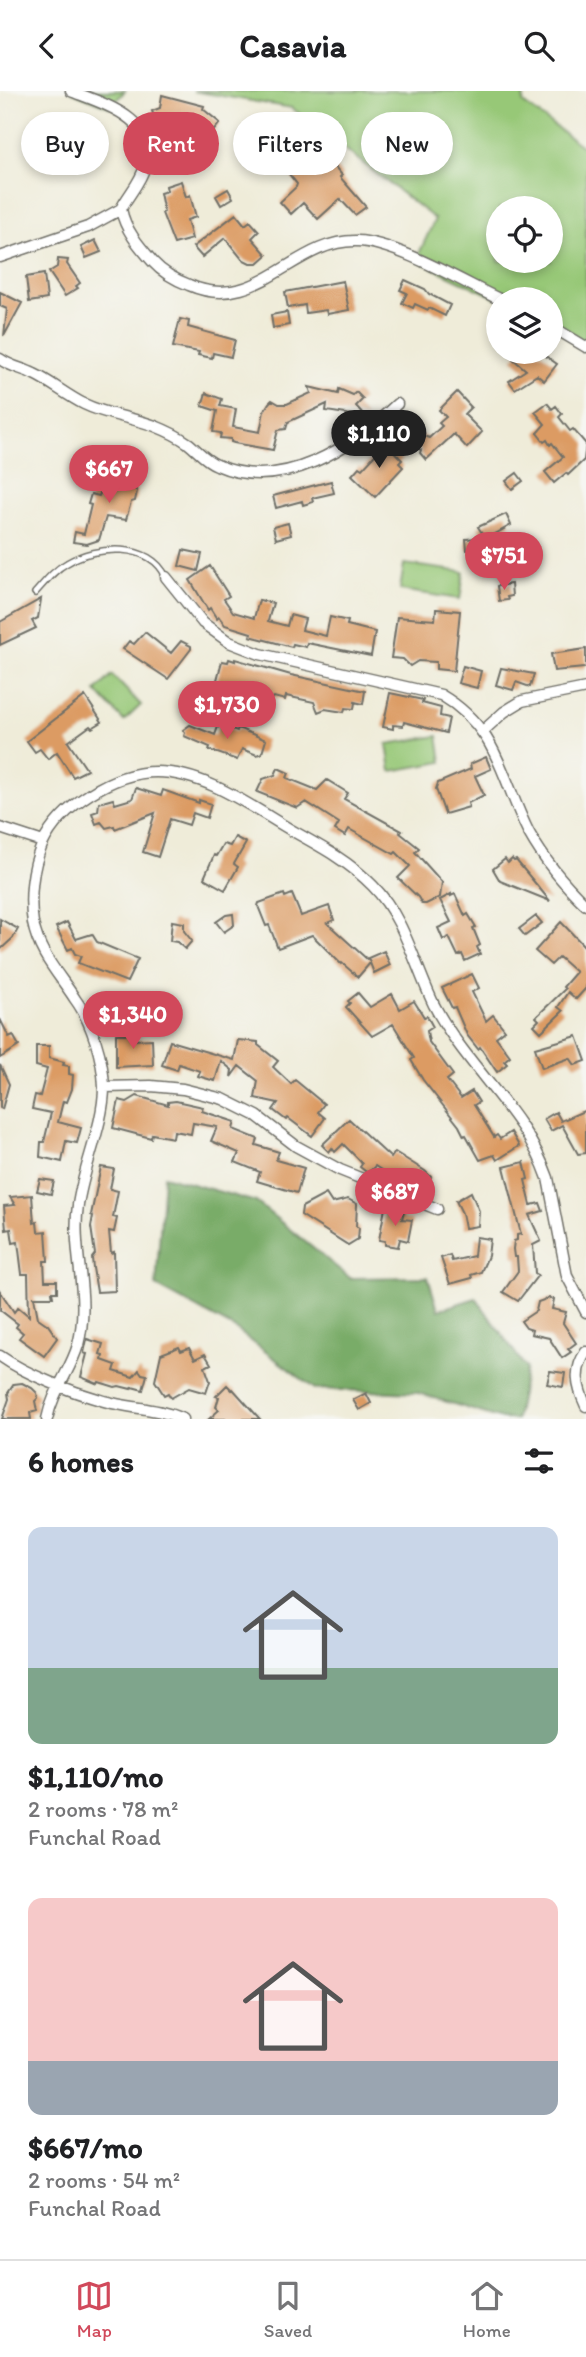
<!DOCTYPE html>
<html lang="en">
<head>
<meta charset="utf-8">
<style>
	:root { --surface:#fff; --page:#f2f2f2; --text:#202124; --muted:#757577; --line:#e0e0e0; --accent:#d1495b }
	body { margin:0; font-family:Itim,sans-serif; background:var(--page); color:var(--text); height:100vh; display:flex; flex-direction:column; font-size:26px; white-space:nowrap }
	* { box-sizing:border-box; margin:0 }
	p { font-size:23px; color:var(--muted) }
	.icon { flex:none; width:38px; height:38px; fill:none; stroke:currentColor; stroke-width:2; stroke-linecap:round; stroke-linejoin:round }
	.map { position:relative; height:1328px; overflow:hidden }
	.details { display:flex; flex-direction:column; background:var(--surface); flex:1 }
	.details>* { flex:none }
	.guide { position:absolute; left:21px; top:21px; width:544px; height:63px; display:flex; gap:14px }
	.controls { position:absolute; left:486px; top:105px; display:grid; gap:14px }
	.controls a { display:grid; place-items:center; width:77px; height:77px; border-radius:50%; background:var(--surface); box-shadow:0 4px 10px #0003; font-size:35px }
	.price { position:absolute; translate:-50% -60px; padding:0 16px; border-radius:24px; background:var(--accent); color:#fff; font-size:23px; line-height:46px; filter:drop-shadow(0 2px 4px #0008) }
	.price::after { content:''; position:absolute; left:50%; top:42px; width:21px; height:16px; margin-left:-10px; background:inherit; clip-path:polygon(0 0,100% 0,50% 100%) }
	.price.current { background:#222; color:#fff }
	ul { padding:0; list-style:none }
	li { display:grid; align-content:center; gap:14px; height:371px; padding:0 28px }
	li span { display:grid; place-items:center; height:217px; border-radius:14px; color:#555 }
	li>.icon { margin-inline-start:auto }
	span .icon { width:126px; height:126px; fill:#fffc; stroke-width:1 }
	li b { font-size:30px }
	h2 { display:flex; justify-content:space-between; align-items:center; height:84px; padding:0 28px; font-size:30px }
	.chip { padding:0 24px; border-radius:32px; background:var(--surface); box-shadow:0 4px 10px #0003; font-size:24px; line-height:63px }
	.chip.current { background:var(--accent); color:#fff }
	header { display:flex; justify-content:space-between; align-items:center; height:91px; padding:0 28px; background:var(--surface); font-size:32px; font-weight:800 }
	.tab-bar { display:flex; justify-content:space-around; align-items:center; height:98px; border-top:2px solid var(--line); background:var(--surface); font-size:19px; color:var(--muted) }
	.tab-bar a { display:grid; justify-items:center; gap:4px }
	.tab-bar .current { color:var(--accent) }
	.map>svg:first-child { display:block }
	.green { fill:#97c877; stroke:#617a51; stroke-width:2; fill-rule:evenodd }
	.forest { fill:#79ac68; stroke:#526c4a; stroke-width:2 }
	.building { fill:#dc9b64 }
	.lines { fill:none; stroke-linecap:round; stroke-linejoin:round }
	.service-casing { stroke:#706f68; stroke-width:8 }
	.minor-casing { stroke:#706f68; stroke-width:13 }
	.service { stroke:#fff; stroke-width:5 }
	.minor { stroke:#fff; stroke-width:10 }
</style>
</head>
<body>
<header><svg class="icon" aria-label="back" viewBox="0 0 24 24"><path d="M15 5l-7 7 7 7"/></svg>Casavia<svg class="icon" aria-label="search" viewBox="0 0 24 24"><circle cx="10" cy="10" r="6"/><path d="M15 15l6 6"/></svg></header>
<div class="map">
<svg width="586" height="1328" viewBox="0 0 586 1328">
	<rect width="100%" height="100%" fill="#f6f6f2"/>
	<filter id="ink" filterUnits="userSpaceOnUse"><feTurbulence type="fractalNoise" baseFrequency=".0143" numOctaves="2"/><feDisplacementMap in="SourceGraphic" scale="14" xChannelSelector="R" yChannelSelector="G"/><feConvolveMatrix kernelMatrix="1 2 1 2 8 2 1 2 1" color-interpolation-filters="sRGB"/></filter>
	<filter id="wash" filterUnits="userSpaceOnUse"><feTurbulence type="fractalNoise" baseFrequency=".00686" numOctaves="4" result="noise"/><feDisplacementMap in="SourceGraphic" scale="28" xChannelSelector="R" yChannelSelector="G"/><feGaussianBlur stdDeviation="1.57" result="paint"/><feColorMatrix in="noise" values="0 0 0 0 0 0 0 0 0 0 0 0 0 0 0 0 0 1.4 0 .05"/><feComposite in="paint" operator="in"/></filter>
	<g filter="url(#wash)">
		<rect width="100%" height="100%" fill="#efecd9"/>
		<path class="green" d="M71,0H125L110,16Z
			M193,0H524L523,12L586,58V256L551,235V208H499L416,169L435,128L292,17ZM499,117H551V170H499Z
			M404,473L464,481L460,508L400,499Z
			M112,584L141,614L124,630L96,600Z
			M438,645L442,671L391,680L387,653Z"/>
		<path class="forest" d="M164,1085L256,1111L350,1187L428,1186L438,1219L476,1207L526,1277L516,1328H502L418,1302L315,1298L234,1237L156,1195Z"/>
		<g id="blocks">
			<path class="building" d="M162,4L204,15L203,18L220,32L211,43L198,32L171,28L157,33L152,20L160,17Z
				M294,56L306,70L321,60L342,84L340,86L366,116L355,124L340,108L318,128L303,112L291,123L280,111L296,96L297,93L280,72L289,65Z
				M181,90L186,106L190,104L196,126L187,129L192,148L174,153L162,122L164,121L160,102L167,100L166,95Z
				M228,98L233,107L221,114L216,105Z
				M236,123L245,134L250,130L259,140L252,147L267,164L258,172H250L242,168L225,147L202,166L193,156Z
				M95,149L101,161L86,167L81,156Z
				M58,168L68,169L67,173L80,192L76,195L78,197L65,205L49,181L57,176Z
				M44,183L47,208L29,211L26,186Z
				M405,189L425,198L429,203L450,214L445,225L429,217L428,219L415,213L413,217L402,212L407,202L400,199Z
				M343,190L349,219L327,223L326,219L306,222L305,214L288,217L285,201Z
				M0,201L22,212L4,245L7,218L0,215Z
				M287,221L289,234L273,237L271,224Z
				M180,228L189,230L188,236L235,249L231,266L213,262L212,267L198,264L199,261L173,256Z
				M519,261H540L557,273L544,290L537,284L515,298L509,290L526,279L513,268Z
				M309,296L338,303L339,298L353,304L356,301L363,308L356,315L366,326L326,320L327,313L288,331L286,338L278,339L273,359L234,352L231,351V348L220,347L221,342L213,341L217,320L202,315L206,302L222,308L220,315L236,318L233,336L260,341L264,320L269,312L272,309L279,313H287L311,302Z
				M457,301L471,316L464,323L482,341L467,357L454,343L426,369L420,362L421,359L402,350L407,338L429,347L442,335L439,332L446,326L439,319Z
				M547,312L552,318L556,315L562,323L559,326L570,340L573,338L586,353L584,369L568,384L566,382L554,392L545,381L563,366L552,352L550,354L547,349L544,351L537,342L545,333L535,321Z
				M386,352L402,369L399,372L403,376L375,406L352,384L359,376L362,378Z
				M117,374L128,376L126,386L136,389L134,397L137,400L135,410L131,411L126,429L106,426L99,449L87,453L73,451L75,441L84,443L91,414L88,413L91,403L99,405L108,382L114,384Z
				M517,382L523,390L512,398L506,390Z
				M331,390L334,402L312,407L313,411L303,414L302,410L276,417L273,405Z
				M506,423L511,434L486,448L478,436Z
				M288,432L291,444L276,448L273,436Z
				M477,447V458L467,459L466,448Z
				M183,459L202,463L198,480L179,475Z
				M210,475L229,505L224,508L233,521L254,527L259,509L273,512L268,530L287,535L290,524L305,528L302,539L326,545L330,526L348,530L347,534L375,541L371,565L307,552L306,556L293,553L292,556L250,545L251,542L225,534L219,526L217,528L210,517L208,519L190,489Z
				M511,493L512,505L507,506L508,509L499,510L497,495Z
				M41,508L38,527L32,530L36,537L0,554V531Z
				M436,518L460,520L454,580L436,578V571L418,570L410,575L403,568L391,567L397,526L435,529Z
				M145,541L171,562L181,550L191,555V558L168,588L123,558L129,550L134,553Z
				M586,558V576L584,577L554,580L551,563Z
				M229,568L235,570V568L291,584L365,600L363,613L355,611L354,618L345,617L344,621L325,618L318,621L314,611L286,605L285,609L274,606L271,608L262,606L261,602L244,598L239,601L221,597L217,589L222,570L228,571Z
				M463,575L481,580L477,597L458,592Z
				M501,577L534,583L530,596L516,591L513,599L496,594Z
				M390,602L423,609L422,612L441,617L440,625L449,627L446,642L404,631L403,635L393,634V638L383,636Z
				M85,605L102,631L92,637L90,635L68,651L87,679L73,686L57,661L48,668L40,658L35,661L27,650Z
				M219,633L237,640L238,637L266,649L262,662L257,664L242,658L237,669L209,659L210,656L184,645L185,642L183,639L190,634L215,644Z
				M486,666L491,678L475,685L484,704L468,712L469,716L445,723L436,698L438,692L471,678L470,673Z
				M278,677L289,682L287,687L317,699L327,689L348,702L344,708L402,740L400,742L419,757L415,761L442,791L440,806L426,813H422L418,806L398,787L410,775L396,761L394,763L349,738L345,745L335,739L339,732L306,711L297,717L257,701L263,688L275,684Z
				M136,697L161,705L163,699L199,712V709L211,713L207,727L193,722L189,734L170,728L158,766L143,761L155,722L115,738L114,735L106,737L101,731L96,733L92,722L98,720L99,712L113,708L115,713L132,708Z
				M235,746L246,752L234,773L238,776L225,799L204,787L214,764L216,765L223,753L230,755Z
				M505,768L508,772L512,768L514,770L516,769L550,810L500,790L493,778Z
				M284,803L285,806L292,803L301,825L329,815L334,829L327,832L369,870L368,867L384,860L390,874L374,882L370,872L358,886L342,872L341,873L312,844L278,857L269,834L266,835L258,815L259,812Z
				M451,803V805L455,803L465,825L468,823L476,836L473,837L480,854L477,856L480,863L465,870L462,863L458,865L449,846L443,849L438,837L451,831L440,809Z
				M233,823L234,834L224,841L216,831L226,824Z
				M536,825L542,832L525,845L519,838Z
				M0,828L18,838L13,847L0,859Z
				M172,830L184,832V840L192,850L185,858L177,851L170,850Z
				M67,831L76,848L92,843L97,851L138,868L127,891L78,872L81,865L75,863L72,857L68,859L56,836Z
				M561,831L586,857V897L576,908L568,901L558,916L563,920L541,941L534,934L539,929L536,926L565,898L563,896L576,881L559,866L551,874L535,860Z
				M472,883L479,897L472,901L486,930L493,924L505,939L496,946L510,965L504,970L507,973L497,981L480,956L478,958L467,944L455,916L452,917L442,897Z
				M358,902L370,916L392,903L400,918L414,910L424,926L427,925L433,936L427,940L429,951L453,984L447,989L461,1007L472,1000L479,1011L474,1014L494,1046L497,1044L500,1048L511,1041L519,1055L497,1069L494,1064L480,1069L466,1044L464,1045L459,1035L423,989L411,969L414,967L393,933L372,945L346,916L350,912L348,910Z
				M0,928L9,946L13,944L19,955L0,967Z
				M116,943H135V949L152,948L153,974L116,976Z
				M577,945L586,970L575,974L570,967L542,977L535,957Z
				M238,949L258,951V954L278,970L273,976L291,993L295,989L324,1013L318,1021L325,1027L312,1045L288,1027L286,1029L273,1019L278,1012L255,1007L258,990L239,975L231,986L232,979L221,970L215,990L198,985L200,980L179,973L177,979L162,974L170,950L234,969Z
				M36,955H49V967L64,971L63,974L69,975V983L73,984L72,998L67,1011L63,1010L58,1031L81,1037L77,1052L66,1050L62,1071L40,1066L41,1051H44L51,1022L32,1018L35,1004L40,1005L47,978L36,975Z
				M0,974L9,993L2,1018L0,1017Z
				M137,1005L168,1014V1011L176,1010L203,1016L202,1020L235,1031L233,1038L258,1048L256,1054L279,1061L276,1069L304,1077L297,1102L257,1090L260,1081L235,1071L239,1062L211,1050L217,1036L193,1032L191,1043L174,1040L173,1047L152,1043L151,1047L113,1037L119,1009L127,1011Z
				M586,1019V1062L578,1063L562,1034L551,1040L544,1028L556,1021L561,1030Z
				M349,1028L391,1067L395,1061L425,1080L431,1086L423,1098L405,1086L401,1092L375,1075L368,1082L365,1080L360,1076L362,1073L359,1069L343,1053L335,1061L332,1057L329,1061L322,1054Z
				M524,1071L528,1088L525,1089L531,1114L540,1112L543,1120L529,1124L541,1150L533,1154L535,1182L538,1184L518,1210L503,1201L518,1180L517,1166H514L513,1158L514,1150L517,1149V1144L521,1143L504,1076Z
				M101,1076L114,1078L110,1098L118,1100L113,1126L117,1127L114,1141L109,1140L111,1162L114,1161L115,1200L97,1201L93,1177L92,1167L95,1163L91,1136L93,1125L91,1124Z
				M40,1088L54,1090L51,1103L37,1100Z
				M471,1101L479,1120L478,1135L465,1137L462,1122L456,1110Z
				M326,1103L332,1112L348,1108L357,1113L356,1135L359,1137L358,1148L348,1154L301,1124L302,1116Z
				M32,1104L34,1132L37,1131L38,1141L46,1140L48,1170H44L45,1190H57V1201H52L53,1206H34L38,1227L48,1234L57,1247L44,1265L19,1247L23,1242L16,1236L18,1233L0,1219V1200L14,1221L18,1216L29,1225L28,1183H22L18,1151L13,1152L11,1138L6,1139L4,1115L15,1114L10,1106Z
				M385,1117L404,1120L402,1128L412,1129L408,1150L400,1148L398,1156L385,1154V1150L379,1149Z
				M476,1146L490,1148L488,1165L481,1181L471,1184L472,1187L450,1193L441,1167L450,1164L452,1170L474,1165Z
				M549,1207L554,1208L552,1218L566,1221L563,1232L576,1252L568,1258L571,1261L562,1267L549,1247L531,1243L532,1239L526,1237L521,1230L536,1220L538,1211Z
				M87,1248L103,1253L100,1263L103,1264L102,1269L116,1274L114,1280L133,1286L139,1279L142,1283L147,1284L143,1299L132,1296L131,1298L119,1295L115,1296L99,1291L98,1293L81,1286L87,1263L84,1262Z
				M179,1256L181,1260L189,1257L195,1268L205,1263L211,1273L205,1276L210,1290L206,1302L189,1297L171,1307L168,1302L164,1304L155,1290L161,1263Z
				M550,1280L565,1282L563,1296L547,1293Z
				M22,1292L32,1297L37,1302L38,1307L35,1310L37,1320L30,1322L31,1328H2L9,1308L8,1302L14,1293Z
				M227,1294L232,1299L233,1298L260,1328H209L219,1319L216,1316L219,1306L216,1305Z
				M366,1302L371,1312L359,1319L353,1309Z"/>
		</g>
	</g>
	<g filter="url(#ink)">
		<use href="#blocks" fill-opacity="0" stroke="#706f68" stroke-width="2"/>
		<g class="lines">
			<defs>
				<path id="service" d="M35,502C45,491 54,479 67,472C97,454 150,451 166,486"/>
				<path id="minor" d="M71,0C104,13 159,28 145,75C141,91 128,104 121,118C125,139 139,155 153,171C163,182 176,189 189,194C257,224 294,148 357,150C395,151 463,191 499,208
					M0,166L88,136L121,118
					M551,235L586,256
					M0,268C11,276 22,277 34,283C51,291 66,304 84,313C106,324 131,326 155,335C165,339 178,345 188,352C197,359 206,370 217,374C282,403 352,356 397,313
					M166,486L203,532L229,551L260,563L441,604C499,638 501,687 529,742C544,769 564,793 586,814
					M483,640L504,621L522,610L586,597
					M0,737L43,751
					M104,996L151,995L183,998L223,1008L257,1025L296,1055L340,1079L437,1118
					M586,1261C573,1279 577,1296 586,1315
					M0,1265C27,1284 72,1301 104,1310C132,1318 154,1316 183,1328
					M47,1328C53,1299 71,1279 78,1254C91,1204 71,1161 78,1114C83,1077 104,1033 104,996C103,968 92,931 75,908C59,883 39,863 33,832C29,807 32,777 42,754C60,715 114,681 156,681C205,681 250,715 291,739C320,755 350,771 373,795C404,826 415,875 434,914C466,976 525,1021 548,1087L567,1185L586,1221"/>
			</defs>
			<use href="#service" class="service-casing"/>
			<use href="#minor" class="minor-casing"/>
			<use href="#service" class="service"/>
			<use href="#minor" class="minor"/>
		</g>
	</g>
</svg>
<div class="controls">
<a><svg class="icon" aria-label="locate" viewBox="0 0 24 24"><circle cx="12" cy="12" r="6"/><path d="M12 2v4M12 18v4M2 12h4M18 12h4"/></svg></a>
<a><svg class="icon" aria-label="layers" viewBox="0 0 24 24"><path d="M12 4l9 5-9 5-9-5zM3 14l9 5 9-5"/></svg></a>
</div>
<b class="price current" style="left:379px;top:379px">$1,110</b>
<b class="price" style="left:109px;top:414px">$667</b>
<b class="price" style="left:504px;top:501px">$751</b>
<b class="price" style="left:227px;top:650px">$1,730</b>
<b class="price" style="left:133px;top:960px">$1,340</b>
<b class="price" style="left:395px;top:1137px">$687</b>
<div class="guide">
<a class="chip">Buy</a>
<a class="chip current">Rent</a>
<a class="chip">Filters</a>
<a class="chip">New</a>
</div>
</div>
<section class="details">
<h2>6 homes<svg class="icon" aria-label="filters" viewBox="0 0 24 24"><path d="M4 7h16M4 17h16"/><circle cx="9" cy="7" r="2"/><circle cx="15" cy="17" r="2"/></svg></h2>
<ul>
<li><span style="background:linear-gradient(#c9d6e8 65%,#7fa58c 0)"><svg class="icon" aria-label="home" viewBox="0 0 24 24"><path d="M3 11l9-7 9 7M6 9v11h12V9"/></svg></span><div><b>$1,110/mo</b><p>2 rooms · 78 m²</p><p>Funchal Road</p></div></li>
<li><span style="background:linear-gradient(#f6c9c9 75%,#9aa5b1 0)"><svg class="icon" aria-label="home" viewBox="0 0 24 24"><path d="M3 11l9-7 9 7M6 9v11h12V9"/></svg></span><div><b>$667/mo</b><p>2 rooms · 54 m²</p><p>Funchal Road</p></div></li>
</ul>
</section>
<nav class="tab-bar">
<a class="current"><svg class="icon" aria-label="map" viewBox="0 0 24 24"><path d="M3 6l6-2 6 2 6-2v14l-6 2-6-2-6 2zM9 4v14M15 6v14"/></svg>Map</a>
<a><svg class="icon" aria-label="saved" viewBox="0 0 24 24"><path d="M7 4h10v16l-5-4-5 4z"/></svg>Saved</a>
<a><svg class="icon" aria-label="home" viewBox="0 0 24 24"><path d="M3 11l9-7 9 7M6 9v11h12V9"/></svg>Home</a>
</nav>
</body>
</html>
